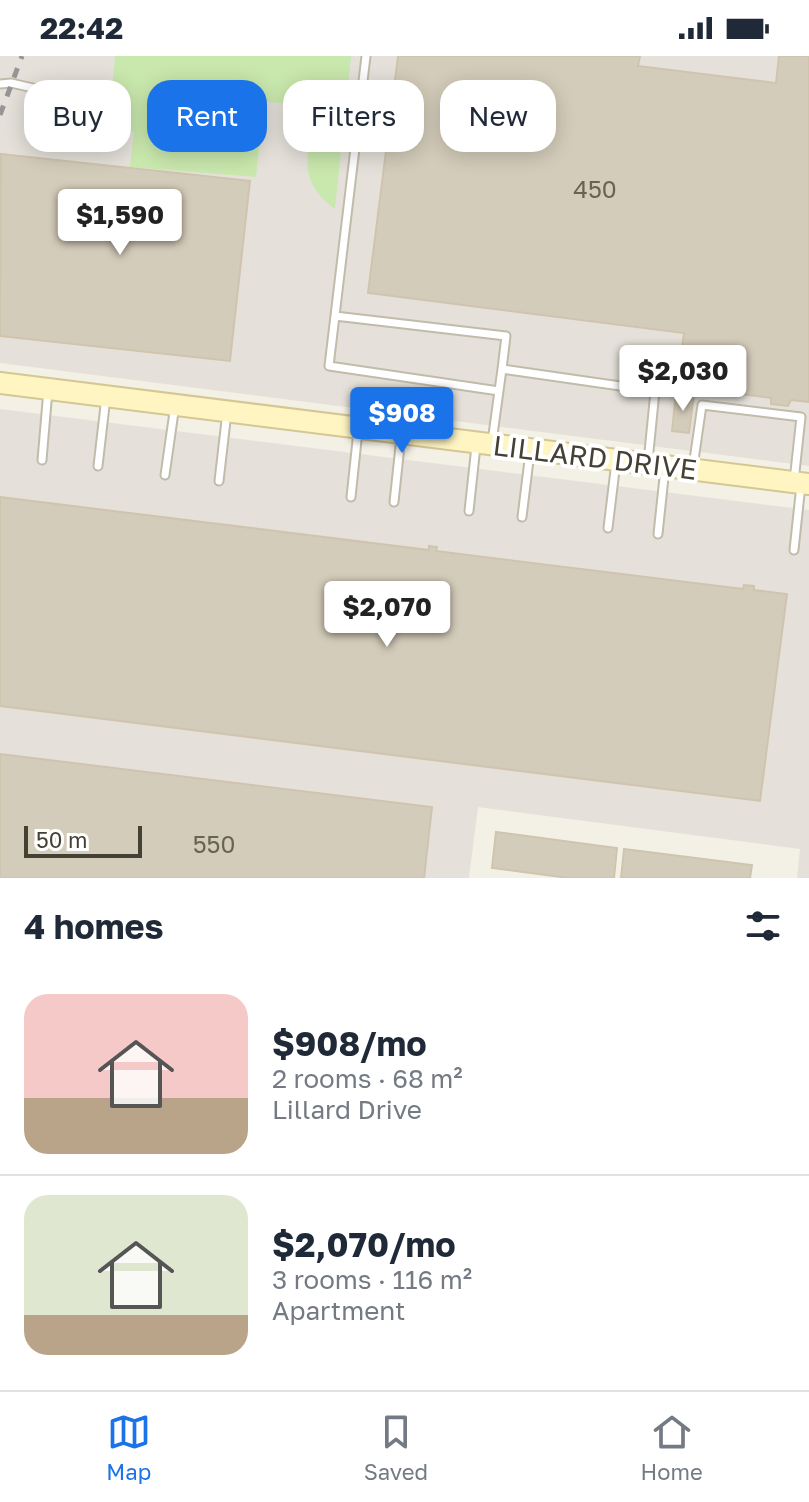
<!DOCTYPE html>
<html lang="en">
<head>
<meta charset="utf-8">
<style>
	:root { --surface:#fff; --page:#f2f2f3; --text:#1f2937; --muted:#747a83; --line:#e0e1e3; --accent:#1a73e8 }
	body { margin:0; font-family:"Golos Text",sans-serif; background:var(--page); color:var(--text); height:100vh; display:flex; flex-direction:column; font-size:30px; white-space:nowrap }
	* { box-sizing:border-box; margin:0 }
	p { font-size:26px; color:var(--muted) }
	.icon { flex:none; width:44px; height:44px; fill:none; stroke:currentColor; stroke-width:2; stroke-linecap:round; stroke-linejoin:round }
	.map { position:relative; height:822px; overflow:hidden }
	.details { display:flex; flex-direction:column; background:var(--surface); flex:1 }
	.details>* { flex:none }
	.hud { position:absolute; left:24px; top:24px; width:762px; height:72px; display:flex; gap:16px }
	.scale { position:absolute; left:24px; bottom:20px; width:118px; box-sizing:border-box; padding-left:8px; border:4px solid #454034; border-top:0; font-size:22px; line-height:28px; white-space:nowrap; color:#454034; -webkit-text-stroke:6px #fff; paint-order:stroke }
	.price { position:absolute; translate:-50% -68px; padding:0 18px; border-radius:8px; background:#fff; color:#222; font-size:26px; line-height:52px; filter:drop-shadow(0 2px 4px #0008) }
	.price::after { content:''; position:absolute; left:50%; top:48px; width:24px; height:18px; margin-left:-12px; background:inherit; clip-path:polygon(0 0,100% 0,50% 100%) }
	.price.selected { background:var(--accent); color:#fff }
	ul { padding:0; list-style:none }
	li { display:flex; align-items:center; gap:24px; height:200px; padding:0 24px }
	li+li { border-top:2px solid var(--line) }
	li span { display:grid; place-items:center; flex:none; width:224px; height:160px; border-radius:24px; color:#555 }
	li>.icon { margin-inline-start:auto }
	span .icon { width:96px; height:96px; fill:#fffc; stroke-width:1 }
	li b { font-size:34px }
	h2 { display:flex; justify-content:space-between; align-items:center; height:96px; padding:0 24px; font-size:34px }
	.pill { padding:0 28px; border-radius:24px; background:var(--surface); box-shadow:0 4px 20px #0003; font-size:28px; line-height:72px }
	.pill.selected { background:var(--accent); color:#fff }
	.status { display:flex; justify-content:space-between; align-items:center; height:56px; padding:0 40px; background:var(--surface); direction:ltr }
	.status svg { height:22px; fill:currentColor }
	.tabs { display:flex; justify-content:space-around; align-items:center; height:112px; border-top:2px solid var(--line); background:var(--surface); font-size:22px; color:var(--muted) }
	.tabs a { display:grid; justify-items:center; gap:4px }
	.tabs .selected { color:var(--accent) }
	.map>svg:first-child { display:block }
	.industrial { fill:#e5e1da }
	.green { fill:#c9e8ad }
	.building { fill:#d4ccba; stroke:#cfc4ad; stroke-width:2 }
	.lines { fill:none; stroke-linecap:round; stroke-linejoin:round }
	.lane-casing { stroke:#c1bbaa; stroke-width:11 }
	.secondary-casing { stroke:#d4c794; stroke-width:24 }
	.lane { stroke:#fff; stroke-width:7 }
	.secondary { stroke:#fff5c3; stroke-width:20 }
	.rail { stroke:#959595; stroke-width:5; stroke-dasharray:10 10; stroke-linecap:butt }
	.labels { text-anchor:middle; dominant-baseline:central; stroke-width:8; stroke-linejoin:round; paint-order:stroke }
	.number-label { font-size:24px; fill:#696356 }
	.street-label { font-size:28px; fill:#454034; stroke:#fff }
</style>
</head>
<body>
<div class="status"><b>22:42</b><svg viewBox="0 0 49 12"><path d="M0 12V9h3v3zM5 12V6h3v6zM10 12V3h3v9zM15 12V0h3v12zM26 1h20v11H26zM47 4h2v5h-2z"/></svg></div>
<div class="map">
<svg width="809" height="822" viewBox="0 0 809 822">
	<rect width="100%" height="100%" fill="#f3f0e5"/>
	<path class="industrial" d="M0,0H809V410L0,307Z
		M0,353L809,454V822H797L800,793L478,751L469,822H0Z"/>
	<path class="green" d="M115,0H351L335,153C291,120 313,96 313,49L264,46L256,121L130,111L134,76L108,73Z"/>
	<path class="building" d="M398,0H640L638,10L776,27L779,0H809V346L791,344L788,350L771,348V342L677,330L684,277L368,237Z
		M1,98L250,125L230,305L0,280Z
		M676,337L694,338L689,377L672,375Z
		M0,441L429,494V490L437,491L436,495L743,533L744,529L754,530V534L787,538L760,745L0,650Z
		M0,698L432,751L424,822H0Z
		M496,776L617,792L614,822H569L492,812Z
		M624,793L752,809L750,822H621Z"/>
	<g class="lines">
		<defs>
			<path id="lane" d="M366,0L329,310L499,335
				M0,28L11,27L99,47
				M335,260L506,280L502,313
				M492,386L502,313L655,335L648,406
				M42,404L48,334
				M98,410L106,341
				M693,411L702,349L801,361L794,425
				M165,419L175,349
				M219,425L227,356
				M351,441L358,375
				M394,446L401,381
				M469,455L476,390
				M522,461L530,396
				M608,472L616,406
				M658,478L665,412
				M794,494L801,429"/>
			<path id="secondary" d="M0,327L809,428"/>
		</defs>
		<use href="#lane" class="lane-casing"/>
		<use href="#secondary" class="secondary-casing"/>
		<use href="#lane" class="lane"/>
		<use href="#secondary" class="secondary"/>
		<path class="rail" d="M0,59L22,0"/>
	</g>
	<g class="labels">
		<g class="number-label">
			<text x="595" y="132">450</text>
			<text x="214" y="787">550</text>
		</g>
		<g class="street-label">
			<text transform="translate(595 401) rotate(7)">LILLARD DRIVE</text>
		</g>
	</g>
</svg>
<div class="scale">50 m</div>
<b class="price" style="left:120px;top:201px">$1,590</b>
<b class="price" style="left:683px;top:357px">$2,030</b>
<b class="price selected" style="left:402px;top:399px">$908</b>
<b class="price" style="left:387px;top:593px">$2,070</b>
<div class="hud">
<a class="pill">Buy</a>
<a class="pill selected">Rent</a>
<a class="pill">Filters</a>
<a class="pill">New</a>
</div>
</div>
<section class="details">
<h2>4 homes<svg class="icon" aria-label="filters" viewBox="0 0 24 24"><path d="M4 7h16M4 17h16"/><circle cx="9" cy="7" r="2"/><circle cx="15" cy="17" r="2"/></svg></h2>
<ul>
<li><span style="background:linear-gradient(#f6c9c9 65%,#b9a48a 0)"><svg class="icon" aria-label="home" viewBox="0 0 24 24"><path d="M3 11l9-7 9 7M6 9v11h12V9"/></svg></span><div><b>$908/mo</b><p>2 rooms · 68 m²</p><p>Lillard Drive</p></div></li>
<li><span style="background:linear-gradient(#dfe7d0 75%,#b9a48a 0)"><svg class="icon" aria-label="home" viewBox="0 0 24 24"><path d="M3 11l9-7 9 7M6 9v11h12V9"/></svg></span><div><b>$2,070/mo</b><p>3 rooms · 116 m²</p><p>Apartment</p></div></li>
</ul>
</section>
<nav class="tabs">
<a class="selected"><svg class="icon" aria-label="map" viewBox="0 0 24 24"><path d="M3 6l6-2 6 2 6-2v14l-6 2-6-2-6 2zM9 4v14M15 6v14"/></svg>Map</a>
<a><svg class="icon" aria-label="saved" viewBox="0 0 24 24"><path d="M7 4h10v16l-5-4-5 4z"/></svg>Saved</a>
<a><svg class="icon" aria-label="home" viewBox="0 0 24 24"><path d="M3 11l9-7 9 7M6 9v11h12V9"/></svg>Home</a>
</nav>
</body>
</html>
